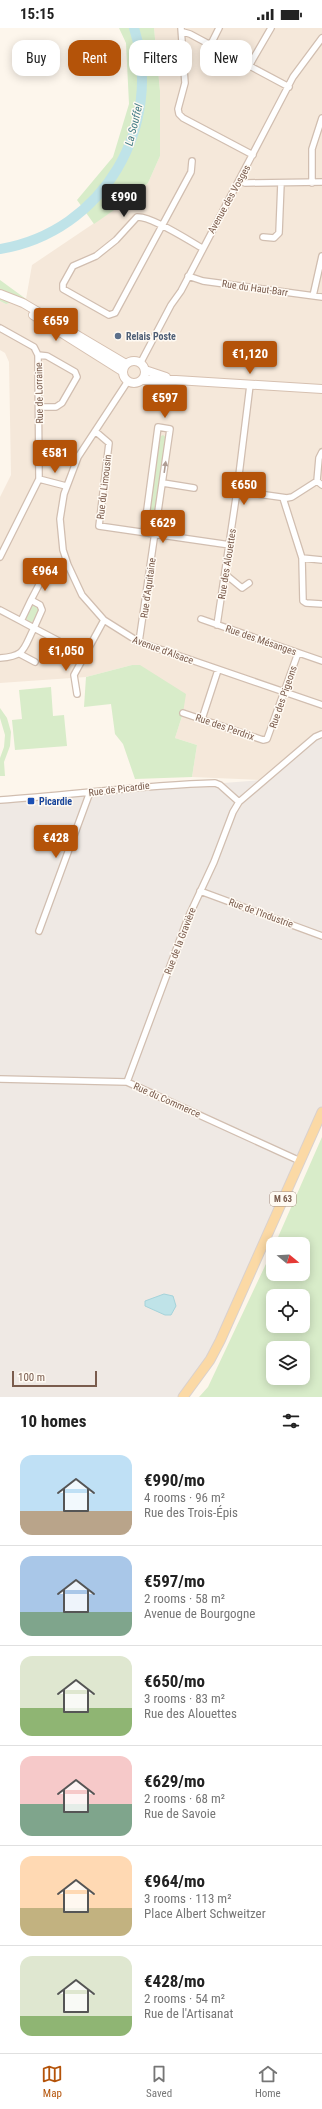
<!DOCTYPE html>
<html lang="en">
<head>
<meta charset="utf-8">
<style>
	:root { --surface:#fff; --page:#f6f6f6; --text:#222; --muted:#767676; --line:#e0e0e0; --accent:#b45309 }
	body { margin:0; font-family:"Roboto Condensed",sans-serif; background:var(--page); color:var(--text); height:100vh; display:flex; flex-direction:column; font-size:15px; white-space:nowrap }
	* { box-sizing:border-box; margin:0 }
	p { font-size:13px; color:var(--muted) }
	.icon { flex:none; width:22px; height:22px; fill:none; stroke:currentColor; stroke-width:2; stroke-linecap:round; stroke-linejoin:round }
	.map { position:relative; height:1369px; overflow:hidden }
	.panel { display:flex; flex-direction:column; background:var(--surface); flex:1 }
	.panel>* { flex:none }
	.top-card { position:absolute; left:12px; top:12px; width:298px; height:36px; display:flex; gap:8px }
	.needle { width:26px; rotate:108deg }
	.tools { position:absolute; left:266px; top:1209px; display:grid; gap:8px }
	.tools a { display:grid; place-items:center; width:44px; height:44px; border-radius:8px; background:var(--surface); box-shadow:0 2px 10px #0003; font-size:20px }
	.scale { position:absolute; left:12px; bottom:10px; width:85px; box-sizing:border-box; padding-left:4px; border:2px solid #7a5c4d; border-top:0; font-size:11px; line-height:14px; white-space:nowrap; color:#7a5c4d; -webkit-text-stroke:3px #fffaf3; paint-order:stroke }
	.price { position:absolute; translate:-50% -34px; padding:0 9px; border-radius:4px; background:var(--accent); color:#fff; font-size:13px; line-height:26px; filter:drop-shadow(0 1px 2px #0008) }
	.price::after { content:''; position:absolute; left:50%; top:24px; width:12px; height:9px; margin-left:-6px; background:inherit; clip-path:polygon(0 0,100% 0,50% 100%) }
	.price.on { background:#222; color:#fff }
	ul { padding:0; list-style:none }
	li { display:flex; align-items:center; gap:12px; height:100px; padding:0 20px }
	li+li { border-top:1px solid var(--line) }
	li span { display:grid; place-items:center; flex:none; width:112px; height:80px; border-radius:12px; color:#555 }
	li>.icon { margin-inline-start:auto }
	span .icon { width:48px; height:48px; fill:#fffc; stroke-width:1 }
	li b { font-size:17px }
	h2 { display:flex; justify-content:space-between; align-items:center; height:48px; padding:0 20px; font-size:17px }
	.tag { padding:0 14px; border-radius:12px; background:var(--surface); box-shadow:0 2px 10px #0003; font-size:14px; line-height:36px }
	.tag.on { background:var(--accent); color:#fff }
	.status { display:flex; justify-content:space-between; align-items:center; height:28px; padding:0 20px; background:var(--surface); direction:ltr }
	.status svg { height:11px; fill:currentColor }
	.menu { display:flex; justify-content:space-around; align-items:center; height:56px; border-top:1px solid var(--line); background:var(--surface); font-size:11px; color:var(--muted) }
	.menu a { display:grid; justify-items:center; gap:2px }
	.menu .on { color:var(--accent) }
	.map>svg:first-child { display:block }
	.residential { fill:#f5e8da }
	.industrial { fill:#efe9e4 }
	.green { fill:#d8ecc9; fill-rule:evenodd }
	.water { fill:#bfe3e8; stroke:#a5d3da }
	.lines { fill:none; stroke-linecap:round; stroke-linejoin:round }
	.river { stroke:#bfe3e8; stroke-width:10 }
	.street-casing { stroke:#d1beb0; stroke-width:8 }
	.secondary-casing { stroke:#d6c0b0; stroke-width:10 }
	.primary-casing { stroke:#dad1cd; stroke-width:11 }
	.street { stroke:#fff; stroke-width:5.5 }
	.secondary { stroke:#fff; stroke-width:8 }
	.primary { stroke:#fbd9a5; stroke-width:9 }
	.oneway { fill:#af9d94 }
	.service-dot { fill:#5c6f8a; stroke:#fffaf3; stroke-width:1.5 }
	.transit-dot { fill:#1a4fb4; stroke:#fffaf3; stroke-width:1.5 }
	.labels { text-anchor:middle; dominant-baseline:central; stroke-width:3; stroke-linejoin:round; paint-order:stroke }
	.shield { fill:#fffaf3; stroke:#a28b7f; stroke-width:1 }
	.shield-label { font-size:9px; font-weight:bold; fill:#7a5c4d }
	.street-label { font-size:10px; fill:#7a5c4d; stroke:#fffaf3 }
	.service-label { font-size:10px; font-weight:bold; fill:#4e5e75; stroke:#fffaf3; text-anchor:start }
	.transit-label { font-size:10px; font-weight:bold; fill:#164399; stroke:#fffaf3; text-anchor:start }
	.water-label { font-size:11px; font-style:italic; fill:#437c86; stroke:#fffaf3 }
</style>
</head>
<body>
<div class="status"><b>15:15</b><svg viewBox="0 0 49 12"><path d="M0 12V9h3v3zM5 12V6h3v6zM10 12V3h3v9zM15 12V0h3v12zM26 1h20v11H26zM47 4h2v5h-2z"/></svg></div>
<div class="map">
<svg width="322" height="1369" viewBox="0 0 322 1369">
	<rect width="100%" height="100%" fill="#fdf6ec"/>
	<path class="residential" d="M154,0H322V706L262,752L192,749L197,717L175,710L183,685L132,637L86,649L0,655V469L11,447L9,334L5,325L0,322V273L6,276L26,271L32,237L127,173L148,155L160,128V63Z"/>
	<path class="industrial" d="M322,706V1080L219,1312L180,1369H0V772L262,752Z"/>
	<path class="green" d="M119,0H154L160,63V128L148,155L127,173L94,196L77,172L113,129L129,76L126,15Z
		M0,252L26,271L6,276L0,273Z
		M163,407L167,410L153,502L150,503L146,500L159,409Z
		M35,577L39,582L33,593L30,595L25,589L31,578Z
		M132,637H140L186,666L183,685L175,710L197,717L192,749L135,751L123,716L115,706L111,676L84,679L86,649Z
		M51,659L53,688L64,687L67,718L15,722L12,692L22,691L19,662Z
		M0,680L7,690L11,704L10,718L4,734L5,748H0V730L4,719L5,707L0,690Z
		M322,1109V1369H199L208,1359L273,1221V1246H303V1216H275ZM273,1268H303V1298H273ZM273,1320H303V1350H273Z"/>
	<path class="water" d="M164,1266L173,1268L176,1278L171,1287H165L145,1278V1273Z"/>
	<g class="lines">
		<path class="river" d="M0,221C103,204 165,98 134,0"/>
		<defs>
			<path id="street" d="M181,0L185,55L178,81L179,86L183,90L253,127
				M183,4L190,6L289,59
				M210,18L219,0
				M249,38L271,0
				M192,133L191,144L115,285L109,287L63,261V256L73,238L96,228L116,212L137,189C151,188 188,212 202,220
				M239,152L245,155L322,154
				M312,155V121L322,90
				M263,209L274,210L279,205L281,155
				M188,248L203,253L322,269
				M313,268L322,228
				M0,300L34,319L38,327L39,451L0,529
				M38,327L47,328L75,344L77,349L62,375L56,379H39
				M141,334L171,277L181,263L293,49L322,10
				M128,353L78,429L64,466L60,491L63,522L68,537L82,567L104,592L139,614L322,677
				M95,403L109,415L99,498L230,517
				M39,451L66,458
				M317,453L319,430L322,424
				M163,455L194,460
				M237,463L287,470L292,469L317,453L322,457
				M283,470L302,530L303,573L306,575L322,576
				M302,530L322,532
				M225,546L242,560L249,555
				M31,572L40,577L42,582L34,600L21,593Z
				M31,572L43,549
				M0,582L21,593
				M201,591L322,633
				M217,597L237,463L250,357
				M139,614L170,401L158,399L144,504
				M20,626L35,634
				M0,630C26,628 23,621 34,600L85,627
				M77,666L74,647L104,592
				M183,685L263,712L267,711L298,625
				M202,691L218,642
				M0,772C72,767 143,757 215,755L220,757L239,774L233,784L214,834L188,890L127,1054
				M239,774L315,709L322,706
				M200,863L322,908
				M39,903L90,764
				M0,1051L127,1054L300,1133"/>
			<path id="secondary" d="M0,266L23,275L126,336
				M33,287L122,343
				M123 344a11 11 0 1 1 22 0a11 11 0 1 1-22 0Z
				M145,342L166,349
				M142,352H176L322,361"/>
			<path id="primary" d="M183,1369L210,1332L220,1313L322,1084"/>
		</defs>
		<use href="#street" class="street-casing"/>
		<use href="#secondary" class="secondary-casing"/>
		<use href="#primary" class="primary-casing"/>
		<use href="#street" class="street"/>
		<use href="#secondary" class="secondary"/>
		<use href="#primary" class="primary"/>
	</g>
	<defs><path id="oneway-solid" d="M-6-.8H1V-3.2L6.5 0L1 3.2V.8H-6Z"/></defs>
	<use class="oneway" href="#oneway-solid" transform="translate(165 439) rotate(-82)"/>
	<circle class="service-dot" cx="118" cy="308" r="4"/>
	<rect class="transit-dot" x="27" y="769" width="8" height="8" rx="2"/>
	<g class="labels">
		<rect class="shield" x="270" y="1164" width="26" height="14" rx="3"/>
		<g class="shield-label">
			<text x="283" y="1171">M 63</text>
		</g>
		<g class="street-label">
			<text transform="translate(229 171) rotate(-61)">Avenue des Vosges</text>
			<text transform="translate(255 260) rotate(8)">Rue du Haut-Barr</text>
			<text transform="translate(39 365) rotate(-91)">Rue de Lorraine</text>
			<text transform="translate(104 459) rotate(-83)">Rue du Limousin</text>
			<text transform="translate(227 536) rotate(-81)">Rue des Alouettes</text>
			<text transform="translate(148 560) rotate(-82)">Rue d'Aquitaine</text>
			<text transform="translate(261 612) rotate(19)">Rue des Mésanges</text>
			<text transform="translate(163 622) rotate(20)">Avenue d'Alsace</text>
			<text transform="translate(283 669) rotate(-71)">Rue des Pigeons</text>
			<text transform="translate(225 699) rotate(19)">Rue des Perdrix</text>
			<text transform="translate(119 761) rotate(-7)">Rue de Picardie</text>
			<text transform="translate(261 885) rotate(20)">Rue de l'Industrie</text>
			<text transform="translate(180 913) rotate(-69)">Rue de la Gravière</text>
			<text transform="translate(167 1072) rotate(24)">Rue du Commerce</text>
		</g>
		<g class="service-label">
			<text x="126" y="308">Relais Poste</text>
		</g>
		<g class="transit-label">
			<text x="39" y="773">Picardie</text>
		</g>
		<g class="water-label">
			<text transform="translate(134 97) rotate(-76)">La Souffel</text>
		</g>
	</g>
</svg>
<div class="tools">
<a><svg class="needle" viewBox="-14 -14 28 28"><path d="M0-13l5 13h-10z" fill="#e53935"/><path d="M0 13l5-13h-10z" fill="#767676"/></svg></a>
<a><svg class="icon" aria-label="locate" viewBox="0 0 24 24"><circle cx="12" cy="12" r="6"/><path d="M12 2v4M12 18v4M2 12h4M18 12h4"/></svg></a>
<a><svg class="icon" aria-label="layers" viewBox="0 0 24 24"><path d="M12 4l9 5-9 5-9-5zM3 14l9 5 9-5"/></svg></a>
</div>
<div class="scale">100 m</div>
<b class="price on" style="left:124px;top:190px">€990</b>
<b class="price" style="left:56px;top:314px">€659</b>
<b class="price" style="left:250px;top:347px">€1,120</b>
<b class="price" style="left:165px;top:391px">€597</b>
<b class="price" style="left:55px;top:446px">€581</b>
<b class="price" style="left:244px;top:478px">€650</b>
<b class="price" style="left:163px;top:516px">€629</b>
<b class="price" style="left:45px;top:564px">€964</b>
<b class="price" style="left:66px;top:644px">€1,050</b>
<b class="price" style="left:56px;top:831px">€428</b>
<div class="top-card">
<a class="tag">Buy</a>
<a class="tag on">Rent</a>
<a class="tag">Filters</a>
<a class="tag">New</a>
</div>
</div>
<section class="panel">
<h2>10 homes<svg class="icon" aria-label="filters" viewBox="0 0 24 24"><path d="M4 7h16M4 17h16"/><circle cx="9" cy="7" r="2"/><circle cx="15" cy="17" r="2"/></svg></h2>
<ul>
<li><span style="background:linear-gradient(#bfe0f5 70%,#b9a48a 0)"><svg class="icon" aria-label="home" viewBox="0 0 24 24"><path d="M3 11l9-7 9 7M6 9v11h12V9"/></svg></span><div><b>€990/mo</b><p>4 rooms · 96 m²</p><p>Rue des Trois-Épis</p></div></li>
<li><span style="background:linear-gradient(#a9c7e8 70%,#7fa58c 0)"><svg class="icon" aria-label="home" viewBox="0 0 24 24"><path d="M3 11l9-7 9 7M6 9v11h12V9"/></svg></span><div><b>€597/mo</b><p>2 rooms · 58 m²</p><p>Avenue de Bourgogne</p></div></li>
<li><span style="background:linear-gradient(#dfe7d0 65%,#8fb573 0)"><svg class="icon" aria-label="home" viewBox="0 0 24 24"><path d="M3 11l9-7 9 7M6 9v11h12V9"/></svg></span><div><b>€650/mo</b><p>3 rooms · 83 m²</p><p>Rue des Alouettes</p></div></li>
<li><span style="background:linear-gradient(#f6c9c9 60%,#7fa58c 0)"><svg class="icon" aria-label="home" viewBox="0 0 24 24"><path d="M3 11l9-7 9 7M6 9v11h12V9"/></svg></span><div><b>€629/mo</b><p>2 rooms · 68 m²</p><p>Rue de Savoie</p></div></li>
<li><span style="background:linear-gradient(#ffd9b3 65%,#c2b280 0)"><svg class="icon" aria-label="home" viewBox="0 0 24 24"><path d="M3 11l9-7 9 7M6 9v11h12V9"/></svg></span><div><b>€964/mo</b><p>3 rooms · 113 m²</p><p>Place Albert Schweitzer</p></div></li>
<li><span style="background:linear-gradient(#dfe7d0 75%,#8fb573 0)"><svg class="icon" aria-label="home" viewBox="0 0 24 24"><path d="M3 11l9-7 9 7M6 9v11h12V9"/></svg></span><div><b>€428/mo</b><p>2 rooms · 54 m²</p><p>Rue de l'Artisanat</p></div></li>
</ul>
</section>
<nav class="menu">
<a class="on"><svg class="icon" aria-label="map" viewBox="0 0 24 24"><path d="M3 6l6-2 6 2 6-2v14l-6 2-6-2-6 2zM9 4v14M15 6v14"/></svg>Map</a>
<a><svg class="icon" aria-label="saved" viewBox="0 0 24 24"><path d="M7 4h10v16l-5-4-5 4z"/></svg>Saved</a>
<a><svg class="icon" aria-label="home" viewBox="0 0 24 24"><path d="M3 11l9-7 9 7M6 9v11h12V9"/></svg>Home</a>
</nav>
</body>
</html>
